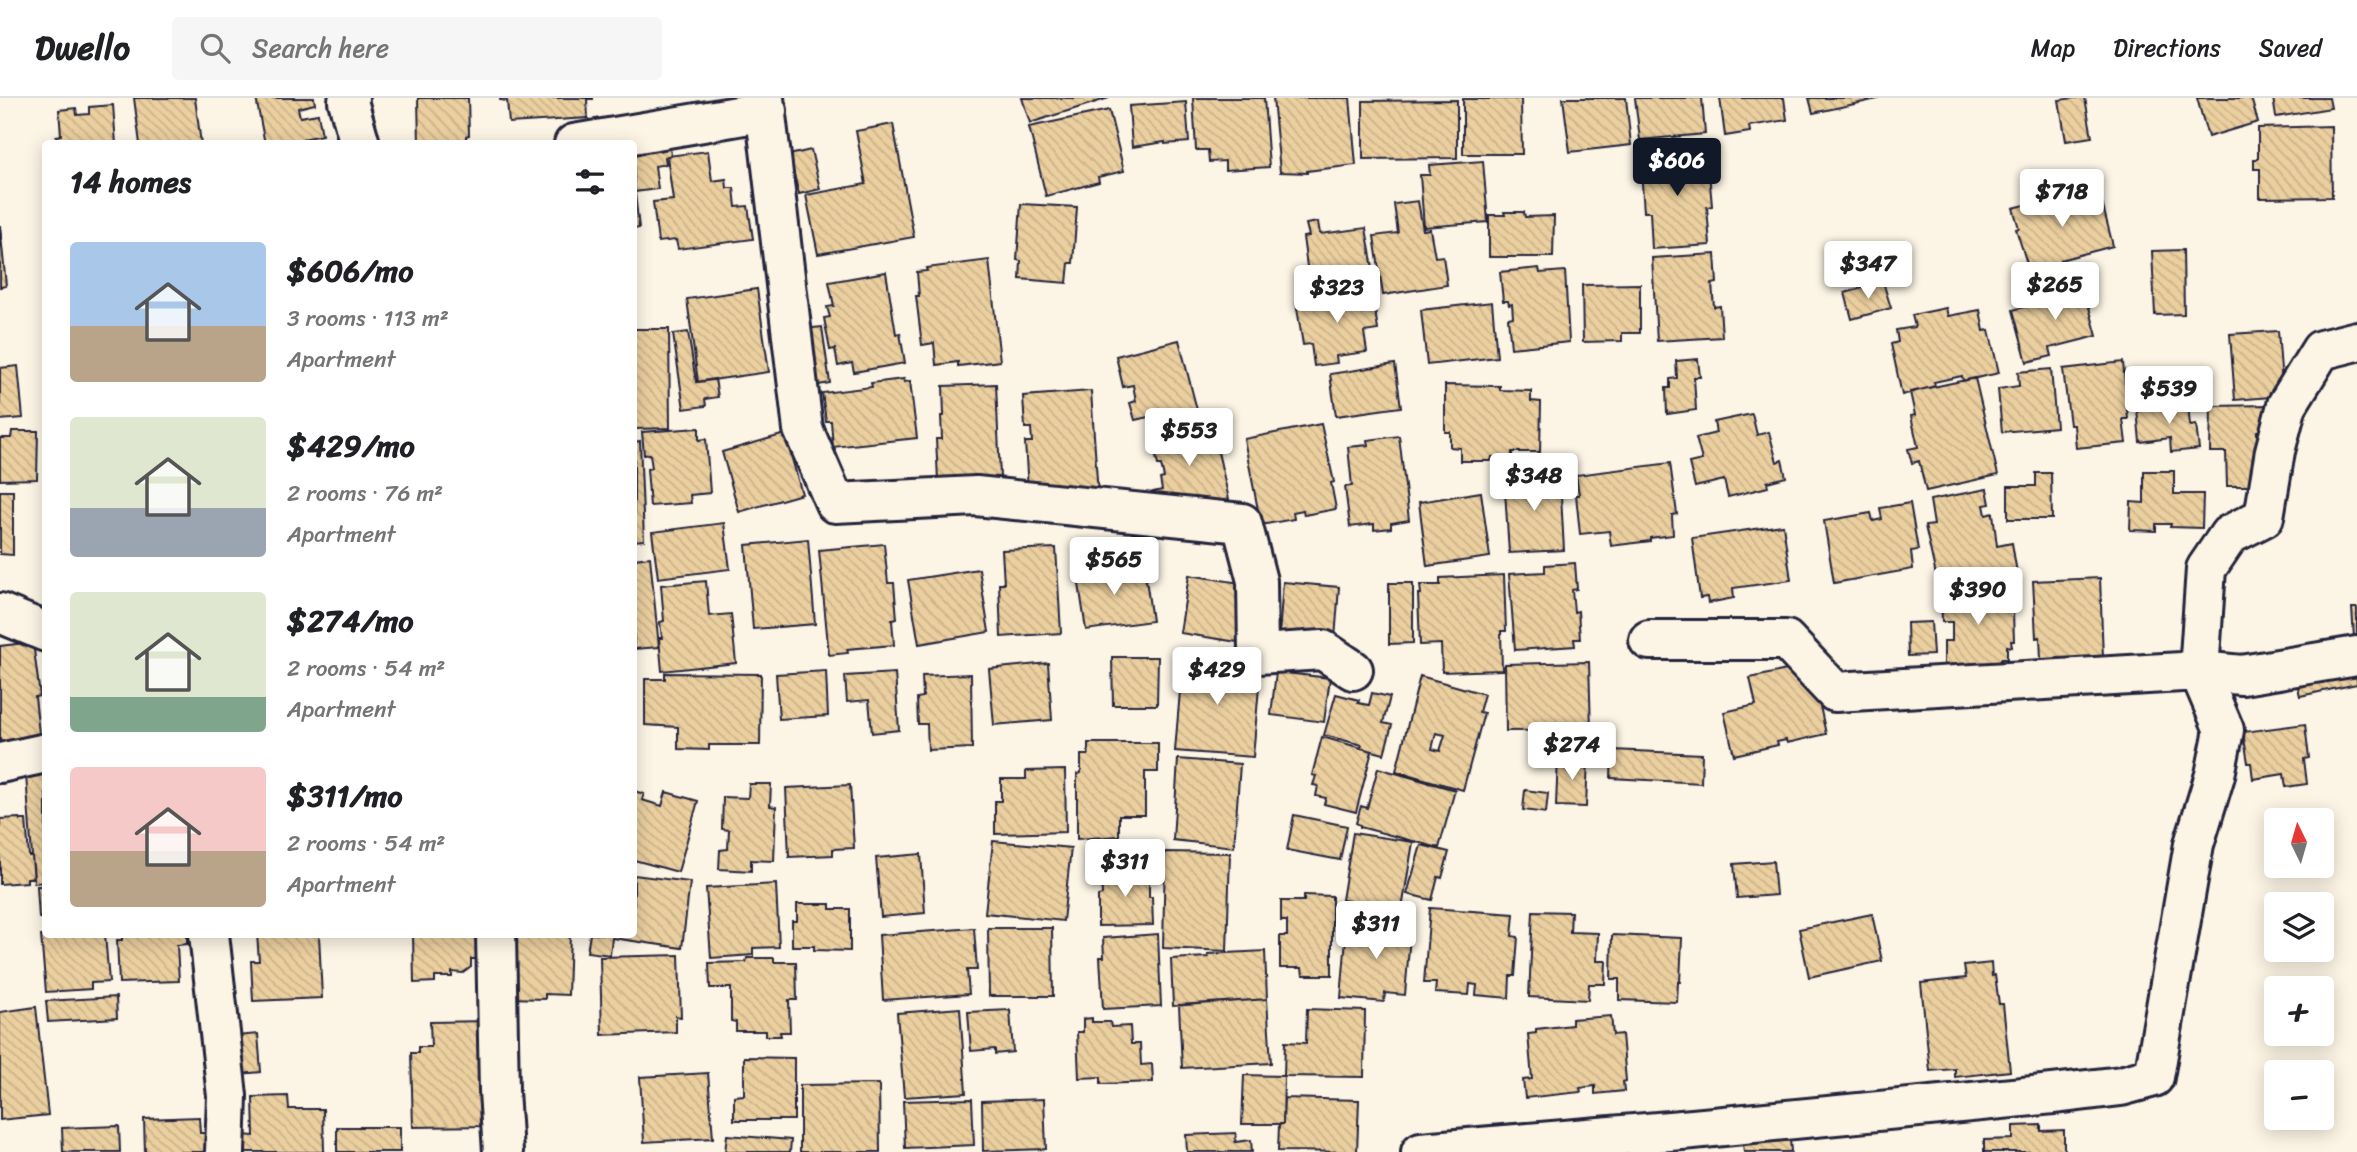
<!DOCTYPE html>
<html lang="en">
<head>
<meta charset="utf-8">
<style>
	:root { --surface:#fff; --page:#f6f6f6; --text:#202124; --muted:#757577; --line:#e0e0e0; --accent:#111827 }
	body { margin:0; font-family:Sriracha,sans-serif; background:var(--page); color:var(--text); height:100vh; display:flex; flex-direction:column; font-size:26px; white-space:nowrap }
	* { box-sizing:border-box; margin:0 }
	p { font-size:23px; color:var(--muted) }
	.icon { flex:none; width:38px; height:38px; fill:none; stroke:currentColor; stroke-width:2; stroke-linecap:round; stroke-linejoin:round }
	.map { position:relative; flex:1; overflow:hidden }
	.side { position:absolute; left:42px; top:42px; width:595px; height:798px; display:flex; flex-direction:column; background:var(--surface); border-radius:7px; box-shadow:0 4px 18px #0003 }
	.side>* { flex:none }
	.needle { width:46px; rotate:355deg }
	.tools { position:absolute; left:2264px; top:710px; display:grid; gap:14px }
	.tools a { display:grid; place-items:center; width:70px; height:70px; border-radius:7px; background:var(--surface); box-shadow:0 4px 18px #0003; font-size:35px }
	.price { position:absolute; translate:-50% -60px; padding:0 16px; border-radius:7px; background:#fff; color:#222; font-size:23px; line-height:46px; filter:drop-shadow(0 2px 4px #0008) }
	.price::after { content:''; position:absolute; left:50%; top:42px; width:21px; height:16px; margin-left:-10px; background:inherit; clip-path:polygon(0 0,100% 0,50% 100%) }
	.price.on { background:var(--accent); color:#fff }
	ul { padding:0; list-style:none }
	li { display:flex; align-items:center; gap:21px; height:175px; padding:0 28px }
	li span { display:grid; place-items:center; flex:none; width:196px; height:140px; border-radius:7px; color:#555 }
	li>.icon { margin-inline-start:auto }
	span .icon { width:84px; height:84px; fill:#fffc; stroke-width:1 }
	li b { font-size:30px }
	h2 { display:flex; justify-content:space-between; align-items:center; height:84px; padding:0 28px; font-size:30px }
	header { display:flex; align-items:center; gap:42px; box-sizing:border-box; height:98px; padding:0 35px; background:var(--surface); border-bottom:2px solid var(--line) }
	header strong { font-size:33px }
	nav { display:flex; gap:38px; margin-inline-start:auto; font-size:24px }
	.search { width:490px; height:63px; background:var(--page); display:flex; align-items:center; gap:18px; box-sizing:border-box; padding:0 24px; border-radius:7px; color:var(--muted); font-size:26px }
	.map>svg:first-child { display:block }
	.building { fill:url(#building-back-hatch); stroke:#22223b; stroke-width:2; fill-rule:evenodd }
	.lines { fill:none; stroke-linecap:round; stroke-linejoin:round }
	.street-casing { stroke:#22223b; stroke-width:44 }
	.street { stroke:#fcf5e5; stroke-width:38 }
</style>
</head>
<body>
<header>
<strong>Dwello</strong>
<div class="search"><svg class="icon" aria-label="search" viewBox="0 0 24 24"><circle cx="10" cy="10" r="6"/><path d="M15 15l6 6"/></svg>Search here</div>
<nav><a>Map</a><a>Directions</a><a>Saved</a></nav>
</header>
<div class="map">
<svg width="2357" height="1054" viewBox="0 0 2357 1054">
	<defs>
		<pattern id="building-back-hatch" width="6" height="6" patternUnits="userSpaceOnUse" patternTransform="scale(1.75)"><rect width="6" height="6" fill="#ebcf9f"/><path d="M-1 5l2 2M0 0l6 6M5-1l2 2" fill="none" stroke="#c9b18a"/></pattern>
	</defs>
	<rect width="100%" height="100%" fill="#fcf5e5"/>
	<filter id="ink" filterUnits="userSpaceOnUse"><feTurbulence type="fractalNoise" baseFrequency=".0143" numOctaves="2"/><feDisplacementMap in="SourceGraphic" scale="14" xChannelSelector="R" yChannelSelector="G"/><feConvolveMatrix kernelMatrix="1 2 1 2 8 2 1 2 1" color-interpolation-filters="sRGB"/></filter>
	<g filter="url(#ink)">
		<path class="building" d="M134,0H195L201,46H140Z
			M256,0H314L315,6L298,10L300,19L318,16L322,37L303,41L304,46H265Z
			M418,0H468L469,37L466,38V46H419Z
			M500,0H593V1H587L588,20L509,25L507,3L500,2Z
			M1022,0H1109L1030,25Z
			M1193,0H1264L1269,69L1225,72V63L1209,64L1208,52H1196Z
			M1273,0H1350L1356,67L1307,73V75L1280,74Z
			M1563,0H1626L1631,47L1570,54Z
			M1635,0H1702L1705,36L1640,42Z
			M1720,0H1784L1787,22L1749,28L1750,34L1725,38Z
			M1809,0H1878V1L1813,15Z
			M2074,0H2085L2092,39L2066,43L2059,2Z
			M2197,0H2251L2258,24L2208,39Z
			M2273,0H2329L2331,10L2276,19Z
			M1463,1H1521L1522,56H1463Z
			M1457,2V60L1363,61V3Z
			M1186,4L1189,44L1165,46V44L1132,49L1129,8Z
			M113,7L116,46H57L56,38L61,37L59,12L76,10L77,17L89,16V9Z
			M1109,12L1124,73L1098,79L1099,84L1046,98L1029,29Z
			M893,26L914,139L818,156L806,97L866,86L856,33Z
			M2331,28L2332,99L2260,100V71H2254V61H2258V30Z
			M668,34L671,58L665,59L666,66L655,68L658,91L634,94V46Z
			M811,52L820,91L799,96L789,57Z
			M1707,52L1712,108L1707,109L1710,147L1652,151L1650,114H1644L1640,57Z
			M708,53L712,83L726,81L727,90H734L736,109L748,108L753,141L678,151L676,142L658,144L653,104L673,102L667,58Z
			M1483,63L1488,124L1424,129L1420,77H1430L1429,67Z
			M634,87L639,130L634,131Z
			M2098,89L2113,148L2060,162L2061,167L2030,175L2016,131L2019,130L2013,110Z
			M1418,103L1423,132L1430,131L1435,159L1443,158L1447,187L1383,197L1374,138L1398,135L1394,106Z
			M1021,106L1077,109L1073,165H1069L1067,185L1020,181L1021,163L1017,162Z
			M1504,114H1524L1525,119L1554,118L1553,159H1489V117H1505Z
			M1318,124L1320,136L1366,130L1375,182L1310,191L1303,139L1309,138L1306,126Z
			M0,127L6,188L0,189Z
			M2183,152L2184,216L2155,217L2152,153Z
			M1715,156L1717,185L1712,186L1714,209L1720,208L1722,239L1657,243L1652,160Z
			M989,162L1000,263L958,268V264L936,267L934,245L922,247L916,198H919L917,174L927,173L926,170Z
			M1539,170L1540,175L1565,173L1569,244L1511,250L1508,220L1513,219L1512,206L1509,207L1508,203H1503L1500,174Z
			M886,174L896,236L900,235L905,265L854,274L852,265L838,268L835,251L830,252L824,220L830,219L827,209L834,208L829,184Z
			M1883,184L1891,210L1852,221L1845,195Z
			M2082,184L2097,238L2050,250L2052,258L2027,264L2013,212L2056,200L2055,192Z
			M1640,186V235H1622V243L1583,244L1582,187Z
			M757,191L769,274L698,284L687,201Z
			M1372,192L1378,232L1364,234L1367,254L1336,258L1337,265L1314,268L1311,246L1303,247L1296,204Z
			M1492,204L1497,259L1427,267L1421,212Z
			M1946,210L1948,218L1980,212L1984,233L1989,232L1999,275L1963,283L1962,278L1934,284L1935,288L1902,297L1891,246L1898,244L1896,232L1915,229L1912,217Z
			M634,221V231H669L670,330L634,331Z
			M822,229L830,285L813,288L804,231Z
			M2278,233L2283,298L2235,302L2230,236Z
			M688,234L696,284L715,281L718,299L705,301L706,308L684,311L673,236Z
			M1179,242L1197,312L1158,322L1157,317L1135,322L1130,305L1136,303L1133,287L1123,289L1116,258Z
			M1698,261L1700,279H1694L1696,312L1667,316L1666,290H1670V281L1677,280L1676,263Z
			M2123,264L2128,321H2123L2126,345L2076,350L2074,327H2070L2063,271Z
			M1395,266L1401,309L1336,318L1330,276Z
			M18,268L23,320L0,322V270Z
			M2051,271L2056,329L2002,334L1998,291L2019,288L2018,274Z
			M1975,280L1998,377L1926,393L1919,363L1912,365L1908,351L1918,349L1911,318L1915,317L1910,294Z
			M904,281V284L910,283L917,340L833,349L831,323H826L822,295L872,289L871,285Z
			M996,286L1000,379L938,382L936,341H942L941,318H944L943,288Z
			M1445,287L1500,288V292L1531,293V303L1541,304L1540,354H1512V359H1492L1491,363H1460V350L1450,349V334H1445Z
			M1091,293L1098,397L1028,392L1025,344H1032L1031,330H1025L1023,298Z
			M2188,305L2190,328L2196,327L2199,351L2171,354L2170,340L2140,344L2137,311Z
			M2271,307V333H2257L2258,388H2227L2226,354H2210L2211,308Z
			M1752,316L1757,337L1769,334L1777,364L1782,362L1786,379L1767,384L1768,389L1728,399L1724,382L1695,389L1689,365L1702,362L1696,340L1716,335L1714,324Z
			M1211,324L1229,401L1197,408L1157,412L1153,394L1162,392L1160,381L1164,380L1161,367H1158L1151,338Z
			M1321,326L1334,384L1331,385L1336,411L1304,417L1303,412L1293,414L1294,421L1261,427L1244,341Z
			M699,330V342L706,341L710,395L690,397L691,405L650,408L647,371L652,370L650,356L644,357L642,334Z
			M12,333H38L37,381L0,382V340H11Z
			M785,336L802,396L739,414L722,354Z
			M1399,338L1409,422L1391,425V430L1374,432V426L1350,429L1345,389L1352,388L1348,349L1368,347L1367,342Z
			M640,343L644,442L634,443V344Z
			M1670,365L1677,416L1672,417L1673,437L1650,440V443L1611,448L1609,433L1580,436L1576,397H1579L1576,377Z
			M2144,373H2174V396H2203L2202,430L2170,429L2171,426H2156V433L2130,432L2131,404L2144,405Z
			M1534,375L1535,380L1560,379L1564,452L1509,455L1504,377Z
			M2036,375H2051L2052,421H2008V388H2036Z
			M1987,391L1990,406L1984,407L1986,417L1993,415L1997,448L2012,445L2017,475L1972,484L1971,480L1938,486L1925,428L1934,427L1930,402Z
			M0,393H13V457L0,456Z
			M1481,394L1490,459L1427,468L1419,404Z
			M1910,405L1918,452L1911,453L1913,471L1834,485L1824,423L1871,415L1873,423L1882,421L1880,410Z
			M724,425L730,471L658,480L652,434Z
			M1783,427L1791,482L1733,490L1734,500L1708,505L1707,499L1700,500L1692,440Z
			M808,441L815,526L753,531L746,447Z
			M884,446L888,485H894L897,521L892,522L894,547L847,551L848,555L829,557L819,452Z
			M1056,450L1061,535L1001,539L999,486H1004L1002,452Z
			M650,459L659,549L634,551V461Z
			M1575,465L1577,491L1572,492L1574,514L1578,513L1580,541H1574L1575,548L1515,552L1509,476L1545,474V467Z
			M1144,467L1152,523L1086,532L1077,473L1104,469L1105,475Z
			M979,471L989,534L919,546L908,482Z
			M1189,477L1253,487L1244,545L1180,535Z
			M1504,477L1506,533H1501L1502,572L1442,574L1441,546L1420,547L1418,496H1421L1420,487H1440V480Z
			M2100,480L2103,560L2050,568V561H2041L2040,539L2036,540L2033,483Z
			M706,483L709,518L731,516L736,565L662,573L659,540H662L660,524L664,523L661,487Z
			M1283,484L1339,489L1335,541L1279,538Z
			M1389,485H1413V545L1389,546Z
			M2012,486L2014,543H2011L2012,549L2007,548V561H2001V576L1944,571V543H1952V524H1942L1941,489Z
			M2352,510H2357V540H2354Z
			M1931,524L1933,557L1908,558L1907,525Z
			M33,544L40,598L35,599L40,644L0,648V548Z
			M1183,557L1245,563L1243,575L1260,577L1253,659L1175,653Z
			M1112,559H1158L1157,607H1113Z
			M1589,564L1591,632L1506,633L1505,566Z
			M2357,564V586L2300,598L2295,576Z
			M1048,565L1052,622L994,627L989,571Z
			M1791,571L1816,589L1826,636L1787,645L1786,642L1777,644L1778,647L1734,657L1724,614L1756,607L1750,580Z
			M826,573L828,618L779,621L776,576Z
			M1276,574L1330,580L1324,624L1271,617Z
			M665,575L761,576L760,647H709V652L678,651V629L645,627V581H665Z
			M895,575L899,632L872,635L869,602L847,604L845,578Z
			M971,576L972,650L928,652L927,626H918L917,600L923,599L922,578Z
			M1420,578L1484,596L1479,614L1484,615L1463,692L1396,673ZM1436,635L1445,637L1440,653L1432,651Z
			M1372,595L1390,599L1383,625L1392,627L1384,656L1361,650L1362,647L1324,637L1336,596L1359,602L1358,605L1369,607Z
			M2305,626L2309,660L2304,661L2307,686L2286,689L2284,676L2253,681L2251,665H2248L2243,634Z
			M1322,639L1372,653L1356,714L1324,706L1326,700L1316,698L1318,688L1313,687L1316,678L1312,677Z
			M1088,645H1158V674H1145V717H1119V738L1077,741V676L1081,675V657H1088Z
			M1612,652L1702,656L1701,685L1611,680Z
			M1558,658L1588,659L1586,709L1556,708Z
			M1178,661L1240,666L1234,749L1173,742Z
			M1378,670L1455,692L1439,750L1360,729V727L1356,725L1361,708L1367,710Z
			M1065,672L1066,734L995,736V703H1001V681H1026V673Z
			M46,676V784L34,785L26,677Z
			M749,686H771L770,708L776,709L774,763L751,762V773L719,771L720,752L728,751L729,732L722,731L723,699L748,700Z
			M850,687L854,750L833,751V757L789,759L786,690Z
			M1525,692L1548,695L1546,715L1523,712Z
			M634,693L644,696L642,702L662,708L666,694L698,703L678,774L634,762Z
			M1294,717L1347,728L1340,762L1287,752Z
			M20,720V722H26L29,758H32L34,779L27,780V784L0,786V721Z
			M1353,735L1413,744L1402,811L1342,802Z
			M993,743L1071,750L1063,823L985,815Z
			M1421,747L1449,754L1442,780L1438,779L1432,802L1407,796Z
			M1165,754L1230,755L1227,853L1163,850Z
			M921,756L925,815L881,819L876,760Z
			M1773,763L1776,797L1737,800L1734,766Z
			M1101,773H1149V799H1152L1153,827L1098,828V798L1102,797Z
			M634,777L690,784L682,850L612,840L610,857L587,854L590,836H634Z
			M776,786L779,849L753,850V857L711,860L706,790Z
			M37,788H46V821L39,820Z
			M1304,797L1332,798V877H1303L1302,870H1280V838H1287V823H1281V803H1304Z
			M797,806H830V811H850V853L814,852V848H792V823H797Z
			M1430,810L1514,816L1512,838L1518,839L1515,878H1510L1509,900L1476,897L1477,887L1470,886L1469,897L1435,895L1436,885H1424Z
			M1533,813L1571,814L1570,834L1598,835L1597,863H1606L1605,886H1589L1588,902L1529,899Z
			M1872,816L1882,863L1809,879L1799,831Z
			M1370,822L1411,826L1405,897L1385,895L1384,904L1341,900L1347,828L1370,830Z
			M974,830L977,872H967L969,896L883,902L879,837Z
			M988,830H1052L1053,898H989Z
			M105,836L109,884L91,885V891L46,894L41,838Z
			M122,836H187V846L177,847L179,883L119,885L117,842H122Z
			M257,836H319L322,900L253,903L251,863H259Z
			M413,836H476V861H471V869L463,875L452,874V879H435V884L414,885Z
			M510,836H570L568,897L545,896V901L507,900Z
			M1158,836L1161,908L1103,911L1100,859H1104L1103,840Z
			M1612,837L1682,840L1680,884H1678L1677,904L1619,902V881H1611Z
			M1265,853L1267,901L1173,908L1171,861L1208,859V856Z
			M679,857L681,919L676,918V934L602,937L600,859Z
			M747,860H774V864H796L797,902H789L790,934H780L781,938H766V933H736V924L731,923V890H710L709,865L746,864Z
			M1991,865L1992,878L1995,877L1999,906H2003L2010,973L1955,979V971L1930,973L1921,885L1966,880L1964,868Z
			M116,899L117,920L48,924L46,903Z
			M1267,901L1271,965L1182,970L1179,907Z
			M36,909L48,1017L0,1022V914Z
			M960,910L966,995L904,999L897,915Z
			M1307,911L1365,913L1364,979L1284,978L1285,944L1306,945Z
			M1010,912L1013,954L995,956V951L971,953L968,914Z
			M1611,918L1613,937L1622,936L1626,983L1623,984L1624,993L1595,996V988L1580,990L1581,994L1525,1000L1523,982L1532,981L1528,936L1536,935V931L1572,927V921Z
			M1092,920V924H1110L1111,929L1130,928L1131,946H1140L1141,967L1152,966L1153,984L1101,986V979L1079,980L1077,934H1083V921Z
			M488,923L490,1028L413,1029L411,955H418V949H431L430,924Z
			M258,936L261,974L240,976L237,938Z
			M744,959L794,960V1022H734V998L744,997Z
			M708,975L713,1040L644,1044L640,979Z
			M1244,977L1284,978L1283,1026H1242Z
			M879,986L880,1054H800V987Z
			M288,998L289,1011H323L324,1054H243V1037L254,1038L253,999Z
			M1284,1000L1359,1002L1357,1054L1278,1053L1279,1027L1283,1026Z
			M972,1001L974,1047L905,1050L903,1003Z
			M1044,1001L1046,1051L983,1053L982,1003Z
			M199,1019L200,1035H215V1054H145L144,1021Z
			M2041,1027V1033L2064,1032V1054H1984V1042L2013,1041V1028Z
			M119,1028L120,1054H63L62,1030Z
			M337,1029H400V1054H337Z
			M1236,1035L1235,1044L1251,1042L1252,1054H1187L1186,1037Z
			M727,1037L791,1042L790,1054H725Z
			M1790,1041L1791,1054H1744L1743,1046Z"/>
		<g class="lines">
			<defs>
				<path id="street" d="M349,0L348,3L360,46
					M764,0L803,331L835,405L976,398L1242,425L1257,483L1258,556L1323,552L1353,572
					M574,46L767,13
					M2357,243L2321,252L2287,307L2275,353L2264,419L2229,437L2206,471L2199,573L2242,577L2357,558
					M0,515L46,534
					M0,665L46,655
					M209,836L227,998L225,1054
					M496,836L499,993L503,1054
					M1421,1054L1693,1031L2053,996L2121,988L2154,979L2194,746L2215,677L2224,632L2199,573L1835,594L1786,542H1649"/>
			</defs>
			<use href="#street" class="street-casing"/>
			<use href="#street" class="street"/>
		</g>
	</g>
</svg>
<div class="tools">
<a><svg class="needle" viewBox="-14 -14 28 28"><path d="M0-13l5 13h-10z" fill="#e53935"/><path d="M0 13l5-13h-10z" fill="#757577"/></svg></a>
<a><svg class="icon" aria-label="layers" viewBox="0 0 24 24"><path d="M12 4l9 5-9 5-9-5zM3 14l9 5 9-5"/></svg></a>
<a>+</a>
<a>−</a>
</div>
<b class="price on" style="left:1677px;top:100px">$606</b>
<b class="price" style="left:2062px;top:131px">$718</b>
<b class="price" style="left:1868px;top:203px">$347</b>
<b class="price" style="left:2055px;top:224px">$265</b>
<b class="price" style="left:1337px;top:227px">$323</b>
<b class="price" style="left:2169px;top:328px">$539</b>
<b class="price" style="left:1189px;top:370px">$553</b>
<b class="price" style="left:1534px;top:415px">$348</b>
<b class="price" style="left:1114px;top:499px">$565</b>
<b class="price" style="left:1978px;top:529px">$390</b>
<b class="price" style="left:1217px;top:609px">$429</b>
<b class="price" style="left:1572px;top:684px">$274</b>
<b class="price" style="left:1125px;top:801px">$311</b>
<b class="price" style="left:1376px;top:863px">$311</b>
<section class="side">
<h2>14 homes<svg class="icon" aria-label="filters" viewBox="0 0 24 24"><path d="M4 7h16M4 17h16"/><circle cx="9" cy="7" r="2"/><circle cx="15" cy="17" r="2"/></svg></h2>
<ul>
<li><span style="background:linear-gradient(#a9c7e8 60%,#b9a48a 0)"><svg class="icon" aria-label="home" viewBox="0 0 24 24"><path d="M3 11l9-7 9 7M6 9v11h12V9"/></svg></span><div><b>$606/mo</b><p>3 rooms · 113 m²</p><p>Apartment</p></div></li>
<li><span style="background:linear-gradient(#dfe7d0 65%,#9aa5b1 0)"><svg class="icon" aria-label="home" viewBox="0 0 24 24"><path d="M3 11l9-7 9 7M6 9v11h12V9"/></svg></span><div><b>$429/mo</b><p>2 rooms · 76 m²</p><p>Apartment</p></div></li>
<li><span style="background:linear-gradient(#dfe7d0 75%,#7fa58c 0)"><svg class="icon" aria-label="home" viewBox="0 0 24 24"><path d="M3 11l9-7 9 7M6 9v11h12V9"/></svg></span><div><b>$274/mo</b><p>2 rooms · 54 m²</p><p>Apartment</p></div></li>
<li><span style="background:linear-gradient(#f6c9c9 60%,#b9a48a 0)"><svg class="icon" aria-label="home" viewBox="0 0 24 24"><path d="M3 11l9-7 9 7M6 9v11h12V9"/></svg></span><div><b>$311/mo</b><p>2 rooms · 54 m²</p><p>Apartment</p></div></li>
</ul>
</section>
</div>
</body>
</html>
